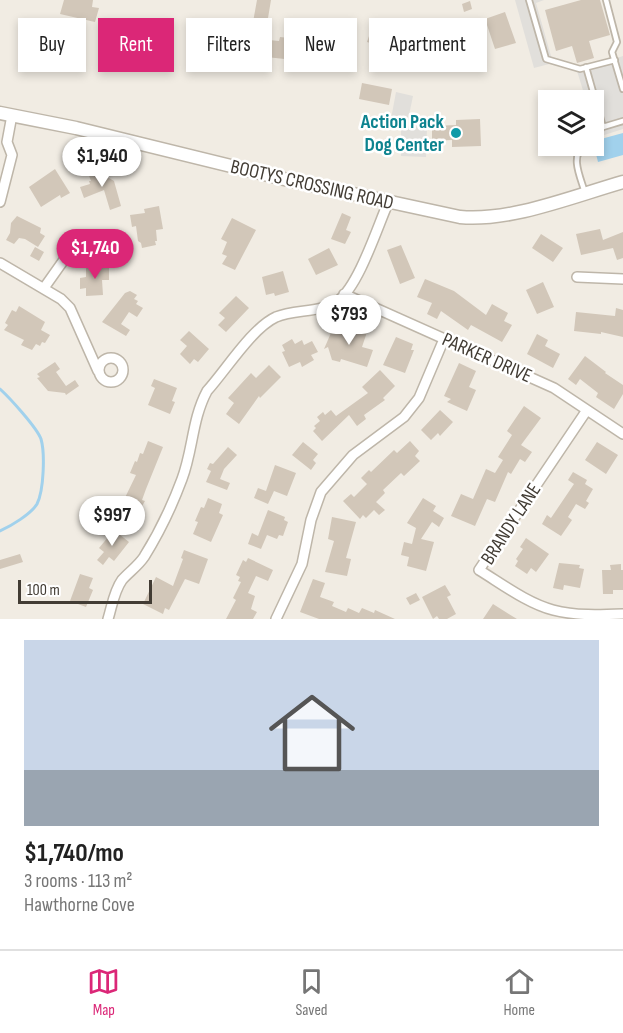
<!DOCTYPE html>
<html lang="en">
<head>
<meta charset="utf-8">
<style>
	:root { --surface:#fff; --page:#f6f6f6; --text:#222; --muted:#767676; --line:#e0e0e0; --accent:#db2777 }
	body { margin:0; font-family:"Sofia Sans Condensed",sans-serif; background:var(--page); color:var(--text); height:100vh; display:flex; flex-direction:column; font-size:22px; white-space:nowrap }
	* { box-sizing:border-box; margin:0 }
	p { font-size:20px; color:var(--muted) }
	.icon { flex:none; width:33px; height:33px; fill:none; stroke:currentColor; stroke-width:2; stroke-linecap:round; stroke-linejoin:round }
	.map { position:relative; height:619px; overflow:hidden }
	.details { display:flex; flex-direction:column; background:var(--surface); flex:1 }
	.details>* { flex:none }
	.top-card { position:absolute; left:18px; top:18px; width:588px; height:54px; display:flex; gap:12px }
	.controls { position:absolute; left:538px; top:90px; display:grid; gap:12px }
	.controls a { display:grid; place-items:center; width:66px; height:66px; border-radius:0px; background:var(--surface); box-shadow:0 3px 9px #0003; font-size:30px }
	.scale { position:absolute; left:18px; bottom:15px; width:134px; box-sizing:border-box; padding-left:6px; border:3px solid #423c34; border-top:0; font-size:16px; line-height:21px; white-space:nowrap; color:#423c34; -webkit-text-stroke:4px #fff; paint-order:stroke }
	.price { position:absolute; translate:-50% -51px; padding:0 14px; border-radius:21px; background:#fff; color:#222; font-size:20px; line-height:39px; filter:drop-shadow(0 2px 3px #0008) }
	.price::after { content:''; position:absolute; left:50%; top:36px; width:18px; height:14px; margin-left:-9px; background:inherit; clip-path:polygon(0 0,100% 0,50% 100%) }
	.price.selected { background:var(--accent); color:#fff }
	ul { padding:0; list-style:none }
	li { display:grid; align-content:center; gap:12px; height:318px; padding:0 24px }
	li span { display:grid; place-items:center; height:186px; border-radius:0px; color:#555 }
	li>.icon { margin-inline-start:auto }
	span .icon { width:108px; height:108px; fill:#fffc; stroke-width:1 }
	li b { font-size:26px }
	.tag { padding:0 21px; border-radius:0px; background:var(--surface); box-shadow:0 3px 9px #0003; font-size:21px; line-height:54px }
	.tag.selected { background:var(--accent); color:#fff }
	.tabs { display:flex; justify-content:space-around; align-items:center; height:84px; border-top:2px solid var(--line); background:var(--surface); font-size:16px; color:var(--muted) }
	.tabs a { display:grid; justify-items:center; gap:3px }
	.tabs .selected { color:var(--accent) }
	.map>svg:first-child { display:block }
	.parking { fill:#e1dfdb }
	.water { fill:#a1d1ec }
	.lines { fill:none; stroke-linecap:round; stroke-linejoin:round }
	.stream { stroke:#a1d1ec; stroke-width:3 }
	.building { fill:#d2c7b9 }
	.service-casing { stroke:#beb6a9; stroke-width:8 }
	.minor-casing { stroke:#beb6a9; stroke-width:12 }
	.tertiary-casing { stroke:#beb6a9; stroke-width:15 }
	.service { stroke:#fff; stroke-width:4.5 }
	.minor { stroke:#fff; stroke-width:9 }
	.tertiary { stroke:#fff; stroke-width:12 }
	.culture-dot { fill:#0f9aa8; stroke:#fff; stroke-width:2 }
	.labels { text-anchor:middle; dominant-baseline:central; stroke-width:5; stroke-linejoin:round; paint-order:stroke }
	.culture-label { font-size:20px; font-weight:bold; fill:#0d838f; stroke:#fff; text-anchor:end }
	.street-label { font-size:20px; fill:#423c34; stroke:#fff }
</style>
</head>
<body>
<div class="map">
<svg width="623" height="619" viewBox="0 0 623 619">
	<rect width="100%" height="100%" fill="#f1ece3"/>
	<path class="parking" d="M515,0H544L536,3L553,63L534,68Z
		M623,56V129L598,137L594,124V100H586L577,71Z
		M396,92L413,96L408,120L391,119Z
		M401,126L427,127L426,157L401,156Z"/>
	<path class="water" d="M623,133V155L598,162L594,146L601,139Z"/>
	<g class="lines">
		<path class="stream" d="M0,389C10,398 37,428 41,439C45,453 44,490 37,504C31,514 11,526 0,531"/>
	</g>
	<path class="building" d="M64,0H93L92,7L99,8L95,22L60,14Z
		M257,0H271L267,24L253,22Z
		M581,0H600L610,35L589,41L594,58L577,63L572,46L556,51L545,10Z
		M470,1L472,9L464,12L462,4Z
		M505,12L516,43L495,49L485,19Z
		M370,33L400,42L397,51L367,42Z
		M423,33H444V50L423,49Z
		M280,37L306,40L305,45L311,46L310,59L303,58V61L257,56L259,39L279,41Z
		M362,83L392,89L389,105L359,99Z
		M480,119L481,146L452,147V140L432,141V126L456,125V120Z
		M98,168V171L102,169L104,175L114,181L121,206L110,210L104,190L84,198L80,187L90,184L89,181H91L88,173Z
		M55,169L70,193L61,198L60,195L41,207L29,187Z
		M159,206L163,229L156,230L157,241H155L156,245L142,248L141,243L138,241L136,226L132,227L130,215L145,213L144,209Z
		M342,213L351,217L346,230L351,232L345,244L331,239Z
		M17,216L41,228L40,233L45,236L38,247L25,239L19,238L14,244L6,240L10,233L11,223Z
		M232,218L256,230L235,270L222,264L227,256L222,254L227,242L221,239Z
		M600,229L603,240L623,232V258L617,260L613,248L581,255L576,234Z
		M541,234L563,248L553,262L532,248Z
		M401,245L415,278L400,284L387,250Z
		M35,247L44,252L39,261L30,256Z
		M329,248L338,265L316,275L308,259Z
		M109,265V280H102L103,295L86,296V288L80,289V278L86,277V268Z
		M283,271L289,292L275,296L274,293L266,295L262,277Z
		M425,279L454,291L486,315L492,304L508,313L504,321L512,325L502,342L471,325L468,330L441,311L437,319L427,314L432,303L417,297Z
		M543,282L554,307L537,314L526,290Z
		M130,291L137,295L134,299L138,301L136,304L143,308L137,317L129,312L121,324L130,330L126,336L102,322L125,293Z
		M236,296L249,308L226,332L218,325L225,318L219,313Z
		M19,306L45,322L41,330L50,335L45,343L42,342L40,346L36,344L32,350L21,345L24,340L4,330L8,325L5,323L12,310L16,312Z
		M616,308L623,310V337L601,332V334L574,331L576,312L615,316Z
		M334,326L358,331L359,326L368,329L362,347L373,350L367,367L341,359L340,362L332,360L328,347L324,349Z
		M189,331L209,349L198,362L194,359L190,364L180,354L187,346L180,340Z
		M537,334L548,340L545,346L560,354L553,368L527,354Z
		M396,337L413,344L411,350H414L405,373L383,365Z
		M292,339L295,344L302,340L304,345L312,341L318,352L311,355L314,360L302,367L300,362L289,367L282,352L285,351L282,345Z
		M585,356L606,372L605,373L623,385V394L614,409L596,397L598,393L580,379L576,385L568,379Z
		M55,362L60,369L56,372L66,386L75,380L79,386L66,395L65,393L48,391L37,378L40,377L37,374Z
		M459,363L476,371L469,387L476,390L467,411L447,402L451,399L444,396Z
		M269,365L281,377L260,398L259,396L239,424L226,414L234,403L228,398L251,373L256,378Z
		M380,370L395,386L383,398L385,400L364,415L366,419L357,426L349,415L322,441L313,431L316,428L314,426L320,421L317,417L323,412L325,415L331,410L336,416L368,393L362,387Z
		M154,379L177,388L172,401L175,402L170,414L148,405L155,388L151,386Z
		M524,406L541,418L521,445L532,452L525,462L520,459L511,474L508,472L495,502L487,499L475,526L451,516L461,494L473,499L486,469L495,473L503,460L498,457L512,435L507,431Z
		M440,410L453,422L440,436L438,433L431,440L421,430Z
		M148,441L163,447L146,489L142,500L145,501L141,508L144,509L139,519L119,510L136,475L130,473L135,461L137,462L140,453L143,454Z
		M410,441L419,451L415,456L420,461L404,476L401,473L383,490L385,493L376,502L385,510L379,515L374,510L366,518L363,515L360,519L343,501L351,494L354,497L367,484L361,478L369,470L371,472L394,450L397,453Z
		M303,442L318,454L313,460L316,463L311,470L292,455Z
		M597,442L618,455L606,474L585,460Z
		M228,447L237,455L224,469L220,479L230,483L227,490L206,482L211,471L207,469L210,463L213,464Z
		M275,465L296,473L287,496L274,491L268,504L254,498L258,488L266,491Z
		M573,472L587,480L585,484L593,489L586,501L589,503L585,509L576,504L568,517L572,520L561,536L542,524L547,515L551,518L574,484L568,480Z
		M208,498L222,504L219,513L223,515L211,542L193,534L198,522L195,521L201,507L204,508Z
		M423,498L436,506L433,511L444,518L439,527L432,522L421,539L434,542L426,571L407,566L409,557L401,555L404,542L412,544L416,528L407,523Z
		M105,504L116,509L112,518L101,513Z
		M268,510L285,517L284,520L288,522L283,536L279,535L277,539L267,535L261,549L248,544L252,533L258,536Z
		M332,517L356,522L346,558L351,559L347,576L325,572L334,541L328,539Z
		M114,530L129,542L114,561L109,557L103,565L97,560L104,552L99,548Z
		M526,538L549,554L536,572L531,568L527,574L515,566L518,561L516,559L523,549L520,547Z
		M184,550L208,559L199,584L185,579L169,610L165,608L163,614L143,604L156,577L173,586L183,559L181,558Z
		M20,554L23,562L0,569V560Z
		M248,558L273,570L268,581L256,576L248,593L255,596L251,609L257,612L253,619H226L236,600L233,598L241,582L238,581L240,577L236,575L243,560L246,562Z
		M559,563L580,565L579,568L584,569L580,588L564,585L563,590L553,588Z
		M621,564V570H623V590H613V594H603L602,570H611L610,565Z
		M80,574L93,578L89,588L93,590L86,607L70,601Z
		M313,579L325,583L320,597L334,602L332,606L346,612L348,608L359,613L362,608L374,613L375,610L395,619H319L300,612Z
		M445,585L451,595L447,597L456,614L447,619H439L437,616L433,619L422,597Z
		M416,593L420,600L410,605L406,598Z
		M493,604L517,619H483Z"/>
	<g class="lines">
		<defs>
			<path id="service" d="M529,0L546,59L580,69L615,60
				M606,0L617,42L612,52L623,89
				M586,67L603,127
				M594,135L603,127L623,121
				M583,146C570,158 581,178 585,193"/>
			<path id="minor" d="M7,142L12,115
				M0,202L12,155L7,142
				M0,263L61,299L70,308L98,371
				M577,277L623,279
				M44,288L78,240
				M344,294L554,388L623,434
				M99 370a12 12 0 1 1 24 0a12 12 0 1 1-24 0Z
				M587,410L479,570C502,584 527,603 553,610C576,616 599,615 623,614
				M108,619C112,606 114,591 122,580C129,572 138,566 144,557C159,533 172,506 182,479C193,450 192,419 207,391C226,370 252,328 276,317C295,309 321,313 338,301C359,285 377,228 388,203
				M276,619L302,564L311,520L321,492L353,455L404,417L419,398L444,339"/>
			<path id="tertiary" d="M0,113L76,128L284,179L460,217C510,222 574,196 623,182"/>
		</defs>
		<use href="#service" class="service-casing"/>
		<use href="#minor" class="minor-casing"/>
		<use href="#tertiary" class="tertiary-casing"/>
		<use href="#service" class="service"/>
		<use href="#minor" class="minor"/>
		<use href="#tertiary" class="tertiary"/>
	</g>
	<circle class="culture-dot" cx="456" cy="133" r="6"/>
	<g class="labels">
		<g class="culture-label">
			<text x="444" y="122">Action Pack<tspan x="444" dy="23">Dog Center</tspan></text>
		</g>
		<g class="street-label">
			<text transform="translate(312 185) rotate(13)">BOOTYS CROSSING ROAD</text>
			<text transform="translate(487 358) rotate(24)">PARKER DRIVE</text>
			<text transform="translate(511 524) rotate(-57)">BRANDY LANE</text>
		</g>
	</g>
</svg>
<div class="controls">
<a><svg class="icon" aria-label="layers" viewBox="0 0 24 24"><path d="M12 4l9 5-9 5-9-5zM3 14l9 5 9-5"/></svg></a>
</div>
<div class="scale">100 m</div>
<b class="price" style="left:102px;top:188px">$1,940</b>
<b class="price selected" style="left:95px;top:280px">$1,740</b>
<b class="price" style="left:349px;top:346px">$793</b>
<b class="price" style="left:112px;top:547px">$997</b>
<div class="top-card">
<a class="tag">Buy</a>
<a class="tag selected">Rent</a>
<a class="tag">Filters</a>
<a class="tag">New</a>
<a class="tag">Apartment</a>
</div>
</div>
<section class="details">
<ul>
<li><span style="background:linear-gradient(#c9d6e8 70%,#9aa5b1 0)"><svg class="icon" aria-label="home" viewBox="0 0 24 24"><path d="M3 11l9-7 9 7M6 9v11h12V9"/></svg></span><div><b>$1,740/mo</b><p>3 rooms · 113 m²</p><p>Hawthorne Cove</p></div></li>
</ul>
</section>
<nav class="tabs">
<a class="selected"><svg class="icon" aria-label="map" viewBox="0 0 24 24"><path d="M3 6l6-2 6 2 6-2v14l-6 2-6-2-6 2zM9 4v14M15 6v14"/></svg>Map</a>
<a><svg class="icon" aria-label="saved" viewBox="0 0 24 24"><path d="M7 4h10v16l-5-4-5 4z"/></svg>Saved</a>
<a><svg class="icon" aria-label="home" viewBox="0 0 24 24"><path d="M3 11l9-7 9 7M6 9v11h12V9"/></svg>Home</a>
</nav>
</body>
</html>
